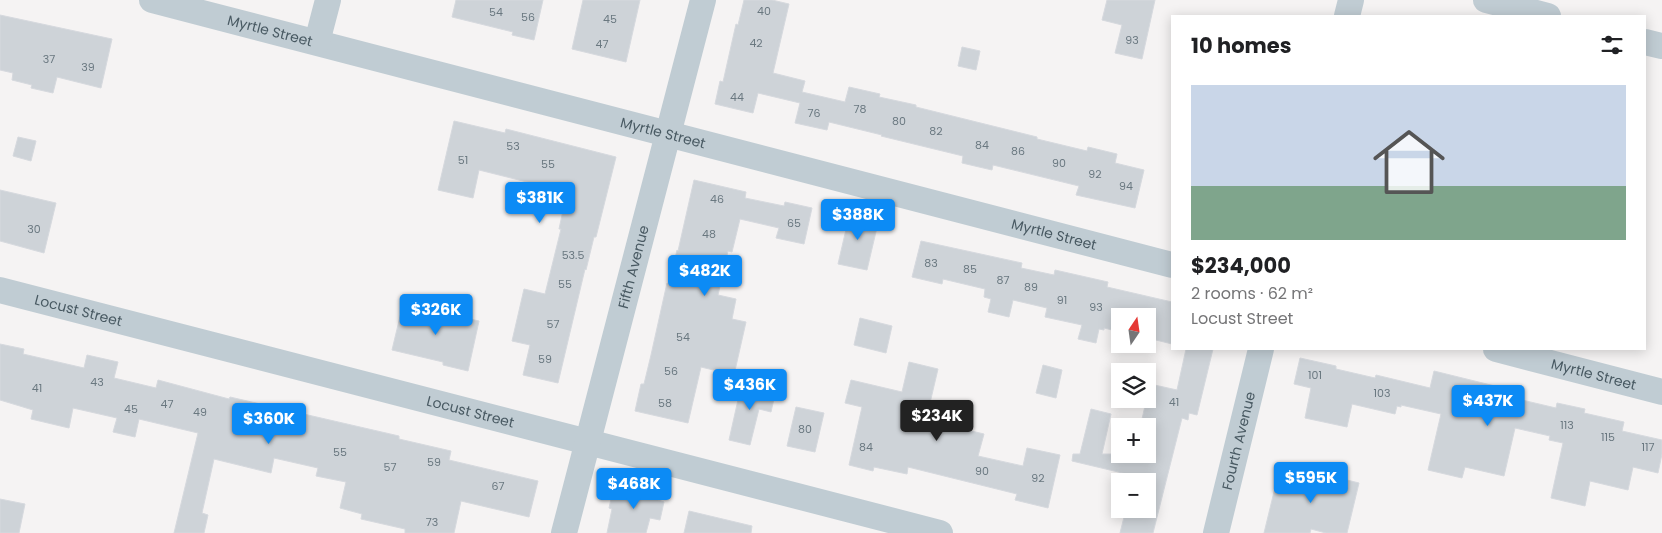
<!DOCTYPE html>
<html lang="en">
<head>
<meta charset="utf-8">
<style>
	:root { --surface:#fff; --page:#f6f6f6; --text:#202124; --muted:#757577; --accent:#0c8bf5 }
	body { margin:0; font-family:Poppins,sans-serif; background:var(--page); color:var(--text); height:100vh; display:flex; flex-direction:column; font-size:19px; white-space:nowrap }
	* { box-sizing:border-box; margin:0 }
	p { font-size:16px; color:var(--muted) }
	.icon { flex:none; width:28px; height:28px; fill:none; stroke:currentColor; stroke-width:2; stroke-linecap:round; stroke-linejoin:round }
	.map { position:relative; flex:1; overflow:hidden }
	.details { position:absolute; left:1171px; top:15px; width:475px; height:335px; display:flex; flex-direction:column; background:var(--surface); border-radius:0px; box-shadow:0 2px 12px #0003 }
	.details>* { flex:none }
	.needle { width:32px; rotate:13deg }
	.buttons { position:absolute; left:1111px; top:308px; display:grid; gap:10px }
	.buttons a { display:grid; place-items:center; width:45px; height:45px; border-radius:0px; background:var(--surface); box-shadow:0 2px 12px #0003; font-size:25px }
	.price { position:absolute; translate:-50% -42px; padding:0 11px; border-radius:5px; background:var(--accent); color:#fff; font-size:16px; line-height:32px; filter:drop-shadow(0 1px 2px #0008) }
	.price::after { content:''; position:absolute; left:50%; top:30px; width:15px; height:11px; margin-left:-8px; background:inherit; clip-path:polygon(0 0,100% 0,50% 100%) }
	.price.active { background:#222; color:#fff }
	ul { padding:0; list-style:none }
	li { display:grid; align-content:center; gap:10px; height:265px; padding:0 20px }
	li span { display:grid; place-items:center; height:155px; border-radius:0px; color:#555 }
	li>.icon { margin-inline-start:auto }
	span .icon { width:90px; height:90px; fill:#fffc; stroke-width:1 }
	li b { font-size:21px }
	h2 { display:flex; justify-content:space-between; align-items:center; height:60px; padding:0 20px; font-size:21px }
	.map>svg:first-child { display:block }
	.building { fill:#ced3d8; stroke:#d6d9de }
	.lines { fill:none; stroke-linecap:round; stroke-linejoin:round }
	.minor { stroke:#c0ccd3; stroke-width:26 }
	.labels { text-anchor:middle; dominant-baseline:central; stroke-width:4; stroke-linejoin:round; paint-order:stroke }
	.number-label { font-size:11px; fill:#6a7880 }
	.street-label { font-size:14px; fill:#485962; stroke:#fff }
</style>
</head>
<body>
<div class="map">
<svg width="1662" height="533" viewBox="0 0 1662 533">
	<rect width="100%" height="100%" fill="#f5f3f3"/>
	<path class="building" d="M456,0H543L534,40L512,35L513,32L452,17Z
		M583,0H640L626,62L572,49Z
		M744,0H772L789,4L773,73L805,81L802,92L845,102L849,87L880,94L879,97L916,105V107L1037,137V139L1087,151L1088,147L1117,154L1115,163L1144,170L1135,208L1076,195L1079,186L993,165L992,170L962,163L963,156L881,136L882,135L829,122L827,130L795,123L800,103L758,93L753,113L715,104L720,81L723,82L736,24L738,25Z
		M1107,0H1155L1142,59L1115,53L1122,25L1102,20Z
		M0,15L112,39L101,88L57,77L53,93L31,88L32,85L12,80L13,73L0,70Z
		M962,47L980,51L976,70L958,66Z
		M454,121L505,133L506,129L616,157L596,237H594L586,270L585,269L558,383L523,375L530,345L512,341L524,289L545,294L561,229H559L567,192L479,170L473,198L438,190Z
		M18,137L36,141L31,161L13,156Z
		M694,180L746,192L745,198L784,206L785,202L812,208L804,244L776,238L779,228L740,219L732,252L728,251L718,295L736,299L732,319L746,322L734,375L701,367L688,423L635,411L641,384H644L651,355L667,283L669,284L677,250L678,251Z
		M0,190L56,203L44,253L0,241Z
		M850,212L879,219L867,270L838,264Z
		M921,241L1022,263L1021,268L1054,275L1055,270L1108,282L1107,287L1172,302V344L1148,338V316H1120V332L1104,328V330L1099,329L1096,343L1078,339L1082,325L1045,317L1047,308L1013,300L1009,317L988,312L991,299L984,297L985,289L943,279L942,284L912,277Z
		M403,304L479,321L468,371L443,365V362L392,350Z
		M860,318L892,326L886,353L854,345Z
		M0,344L24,349L23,354L84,368L87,355L118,362L114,378L156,388L158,380L229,399L230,397L399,436V439L451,451L449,460L538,481L529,517L461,501L454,533H405V529L361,519L362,514L340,508L346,482L316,476L318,468L274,458L271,473L214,459L202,513L208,515L204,533H174L198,433L139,419L135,437L113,432L117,418L73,408L69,428L31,419L33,410L0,400Z
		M1186,349H1213L1197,415L1189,413L1188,420L1182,418L1153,533H1120L1126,509H1148V481H1130L1131,475L1072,461L1073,454H1080L1091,409L1111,414L1102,454H1148V420L1142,419L1150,384L1177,390Z
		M1300,358L1336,366V369L1375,378L1376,375L1430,388L1434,371L1507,389L1505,396L1556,408L1557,403L1585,409L1584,413L1624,422L1622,431L1662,440V454L1658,473L1633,467L1628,490L1590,481L1585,506L1551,498L1563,443L1549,440L1550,436L1515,428L1504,476L1465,467L1462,478L1428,470L1441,414L1401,405V407L1397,406L1395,414L1352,404L1347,427L1305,418L1311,388L1294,384Z
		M909,362L938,369L926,420L984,434L978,456L1023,466L1027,448L1060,455L1048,508L1015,500L1017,494L908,467L907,474L874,467L873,471L849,465L862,407L845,403L851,380L902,392Z
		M1043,365L1062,370L1056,398L1036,393Z
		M742,382L776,390L771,412L759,409L750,445L729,440Z
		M796,407L824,413L815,452L787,446Z
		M1280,467L1334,479L1335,477L1359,483L1347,533H1326L1311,529L1310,533H1264Z
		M624,485L660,494L658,500L664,502L660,520L650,518L646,533H607L612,509L609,508L613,490L623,492Z
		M0,499L25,504L19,533H0Z
		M689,511L752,526L751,533H684Z"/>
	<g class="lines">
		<g class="minor">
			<path id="s1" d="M152,0L1172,265"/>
			<path d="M1486,0L1548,16"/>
			<path d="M1347,16L1351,0"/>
			<path d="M317,42L328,0"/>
			<path d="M1645,42L1662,46"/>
			<path id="s2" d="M0,290L940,533"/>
			<path id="s3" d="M1496,349L1662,392"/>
			<path id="s4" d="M564,533L703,0"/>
			<path id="s5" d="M1216,533L1261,349"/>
		</g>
	</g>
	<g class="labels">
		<g class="number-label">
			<text x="764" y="11">40</text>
			<text x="496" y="12">54</text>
			<text x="528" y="17">56</text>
			<text x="610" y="19">45</text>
			<text x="1132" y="40">93</text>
			<text x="756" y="43">42</text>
			<text x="602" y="44">47</text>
			<text x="49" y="59">37</text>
			<text x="88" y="67">39</text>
			<text x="737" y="97">44</text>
			<text x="860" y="109">78</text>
			<text x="814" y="113">76</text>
			<text x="899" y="121">80</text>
			<text x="936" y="131">82</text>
			<text x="982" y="145">84</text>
			<text x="513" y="146">53</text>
			<text x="1018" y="151">86</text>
			<text x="463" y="160">51</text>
			<text x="1059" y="163">90</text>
			<text x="548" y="164">55</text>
			<text x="1095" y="174">92</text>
			<text x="1126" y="186">94</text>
			<text x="717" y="199">46</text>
			<text x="794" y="223">65</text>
			<text x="34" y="229">30</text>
			<text x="709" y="234">48</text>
			<text x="573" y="255">53.5</text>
			<text x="931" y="263">83</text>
			<text x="970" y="269">85</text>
			<text x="1003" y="280">87</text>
			<text x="565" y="284">55</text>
			<text x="1031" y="287">89</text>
			<text x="1062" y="300">91</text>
			<text x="1096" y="307">93</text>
			<text x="553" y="324">57</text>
			<text x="683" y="337">54</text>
			<text x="545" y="359">59</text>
			<text x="671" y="371">56</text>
			<text x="1315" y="375">101</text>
			<text x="97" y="382">43</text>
			<text x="37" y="388">41</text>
			<text x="1382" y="393">103</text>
			<text x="1174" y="402">41</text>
			<text x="665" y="403">58</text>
			<text x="167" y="404">47</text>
			<text x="131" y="409">45</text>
			<text x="200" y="412">49</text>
			<text x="1567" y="425">113</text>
			<text x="805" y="429">80</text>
			<text x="1608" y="437">115</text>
			<text x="866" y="447">84</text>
			<text x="1648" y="447">117</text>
			<text x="340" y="452">55</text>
			<text x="434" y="462">59</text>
			<text x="390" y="467">57</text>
			<text x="982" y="471">90</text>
			<text x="1038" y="478">92</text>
			<text x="498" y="486">67</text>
			<text x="432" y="522">73</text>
		</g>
		<g class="street-label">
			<text stroke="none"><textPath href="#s1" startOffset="122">Myrtle Street</textPath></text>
			<text stroke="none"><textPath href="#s1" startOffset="528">Myrtle Street</textPath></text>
			<text stroke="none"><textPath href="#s1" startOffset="932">Myrtle Street</textPath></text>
			<text stroke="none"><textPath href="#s4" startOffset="275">Fifth Avenue</textPath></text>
			<text stroke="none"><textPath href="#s2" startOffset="81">Locust Street</textPath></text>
			<text stroke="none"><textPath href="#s3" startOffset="101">Myrtle Street</textPath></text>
			<text stroke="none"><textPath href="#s2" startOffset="486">Locust Street</textPath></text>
			<text stroke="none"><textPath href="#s5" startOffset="95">Fourth Avenue</textPath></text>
		</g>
	</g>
</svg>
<div class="buttons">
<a><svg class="needle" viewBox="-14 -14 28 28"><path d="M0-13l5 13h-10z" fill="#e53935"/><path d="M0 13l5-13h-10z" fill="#757577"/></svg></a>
<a><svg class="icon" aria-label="layers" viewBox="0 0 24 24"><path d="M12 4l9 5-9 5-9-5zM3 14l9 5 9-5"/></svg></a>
<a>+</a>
<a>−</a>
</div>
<b class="price" style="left:540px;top:224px">$381K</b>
<b class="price" style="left:858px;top:241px">$388K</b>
<b class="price" style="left:705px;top:297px">$482K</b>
<b class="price" style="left:436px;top:336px">$326K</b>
<b class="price" style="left:750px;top:411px">$436K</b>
<b class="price" style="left:1488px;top:427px">$437K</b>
<b class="price active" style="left:937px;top:442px">$234K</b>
<b class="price" style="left:269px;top:445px">$360K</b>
<b class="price" style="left:1311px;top:504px">$595K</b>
<b class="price" style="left:634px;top:510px">$468K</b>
<section class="details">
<h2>10 homes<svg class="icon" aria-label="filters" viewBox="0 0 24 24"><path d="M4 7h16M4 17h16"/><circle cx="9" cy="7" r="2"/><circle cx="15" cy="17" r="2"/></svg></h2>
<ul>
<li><span style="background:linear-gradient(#c9d6e8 65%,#7fa58c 0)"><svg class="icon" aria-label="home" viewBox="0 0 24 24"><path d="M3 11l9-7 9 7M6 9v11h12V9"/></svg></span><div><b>$234,000</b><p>2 rooms · 62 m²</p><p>Locust Street</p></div></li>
</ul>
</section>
</div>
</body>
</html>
